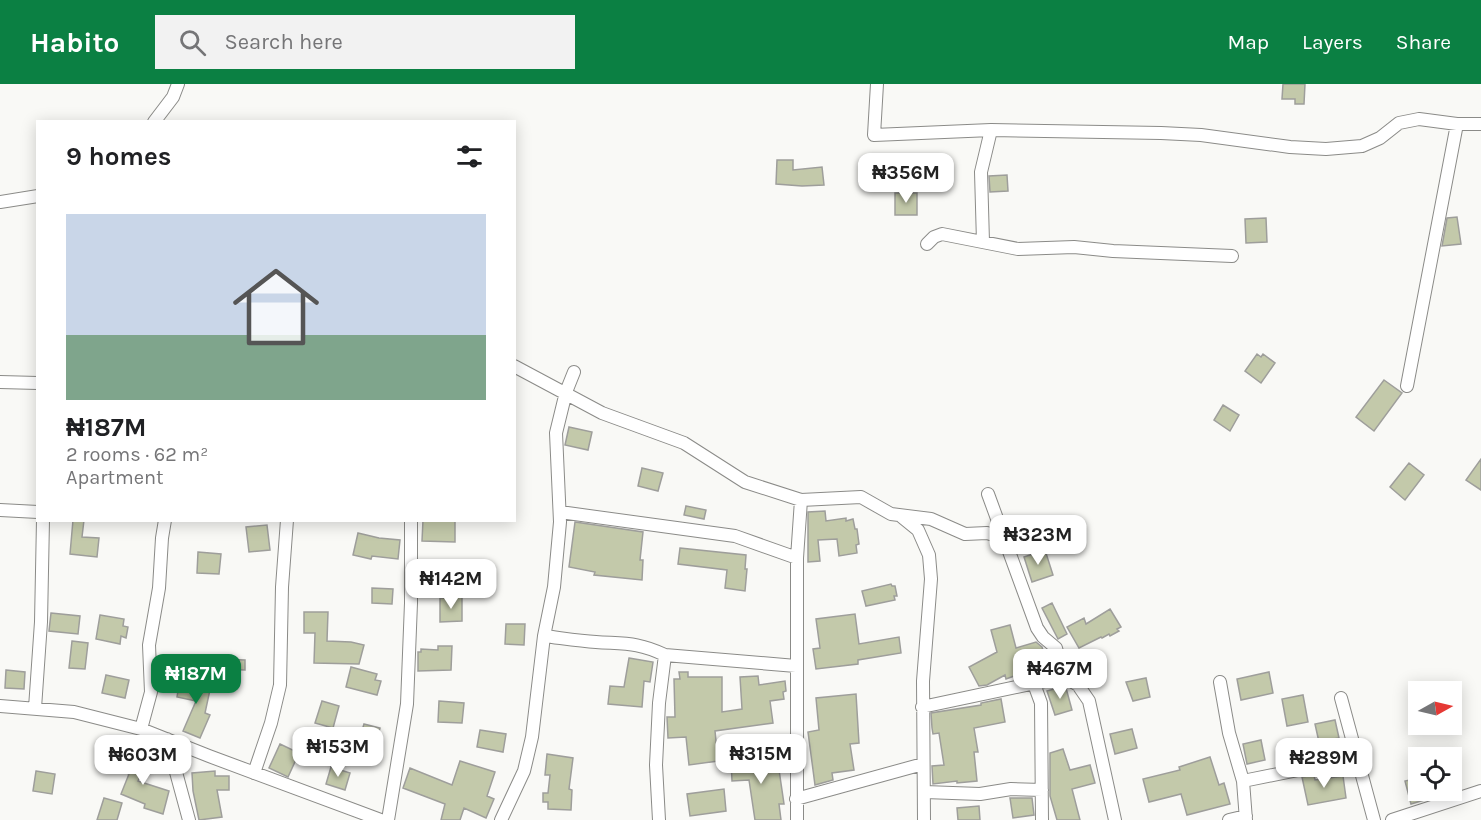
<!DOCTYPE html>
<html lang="en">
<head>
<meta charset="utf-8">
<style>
	:root { --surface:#fff; --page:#f2f2f2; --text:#202124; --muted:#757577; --accent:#0b8043 }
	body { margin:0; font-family:Karla,sans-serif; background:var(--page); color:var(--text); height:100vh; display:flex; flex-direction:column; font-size:22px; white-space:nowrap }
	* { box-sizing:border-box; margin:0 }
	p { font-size:20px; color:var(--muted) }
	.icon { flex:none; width:33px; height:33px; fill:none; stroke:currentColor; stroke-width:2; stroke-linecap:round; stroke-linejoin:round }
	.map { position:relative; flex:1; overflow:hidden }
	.details { position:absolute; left:36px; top:36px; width:480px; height:402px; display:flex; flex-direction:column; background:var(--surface); border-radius:0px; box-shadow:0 3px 15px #0003 }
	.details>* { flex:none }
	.needle { width:39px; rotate:82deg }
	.tools { position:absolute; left:1408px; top:597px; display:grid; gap:12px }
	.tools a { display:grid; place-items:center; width:54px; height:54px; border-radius:0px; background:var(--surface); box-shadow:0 3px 15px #0003; font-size:30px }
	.price { position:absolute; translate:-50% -51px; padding:0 14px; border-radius:12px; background:#fff; color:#222; font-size:20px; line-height:39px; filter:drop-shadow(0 2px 3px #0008) }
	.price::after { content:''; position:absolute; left:50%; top:36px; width:18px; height:14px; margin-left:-9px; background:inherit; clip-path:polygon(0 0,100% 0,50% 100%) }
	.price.on { background:var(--accent); color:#fff }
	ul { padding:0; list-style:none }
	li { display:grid; align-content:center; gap:12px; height:318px; padding:0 30px }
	li span { display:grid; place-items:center; height:186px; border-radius:0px; color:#555 }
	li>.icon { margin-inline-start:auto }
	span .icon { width:108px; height:108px; fill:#fffc; stroke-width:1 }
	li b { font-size:26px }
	h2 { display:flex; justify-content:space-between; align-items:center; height:72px; padding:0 30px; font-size:26px }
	header { display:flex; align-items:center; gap:36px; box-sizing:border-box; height:84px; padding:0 30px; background:var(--accent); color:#fff }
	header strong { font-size:28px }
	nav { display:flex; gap:33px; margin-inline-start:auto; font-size:21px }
	.search { width:420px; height:54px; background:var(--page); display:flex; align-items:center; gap:15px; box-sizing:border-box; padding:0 21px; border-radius:0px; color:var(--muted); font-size:22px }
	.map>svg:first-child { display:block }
	.building { fill:#c3c9aa; stroke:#9e9e9b; stroke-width:1.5 }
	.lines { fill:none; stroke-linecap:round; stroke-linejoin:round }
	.minor-casing { stroke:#8b8b88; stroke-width:14 }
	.minor { stroke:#fff; stroke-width:12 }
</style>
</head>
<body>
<header>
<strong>Habito</strong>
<div class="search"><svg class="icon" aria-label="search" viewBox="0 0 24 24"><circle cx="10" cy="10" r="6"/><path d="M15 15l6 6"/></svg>Search here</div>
<nav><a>Map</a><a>Layers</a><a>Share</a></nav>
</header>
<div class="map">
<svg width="1481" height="736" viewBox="0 0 1481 736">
	<rect width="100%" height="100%" fill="#f9f9f6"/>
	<path class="building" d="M1283,0H1305L1304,20H1295V15H1282Z
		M777,76H793V86L822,83L824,101L802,102L776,100Z
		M1007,91L1008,107L990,108L989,92Z
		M895,109H917V131H895Z
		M1457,133L1461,160L1442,162L1447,134Z
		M1266,134L1267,158L1246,159L1245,135Z
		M1257,270L1261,273L1263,270L1275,279L1261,299L1245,287Z
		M1384,296L1402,309L1374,347L1356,333Z
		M1223,321L1239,331L1230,347L1214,336Z
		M569,343L592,348L588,366L565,361Z
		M1481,375V406L1466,396Z
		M1409,379L1424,391L1405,416L1390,403Z
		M642,384L663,389L658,407L638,402Z
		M686,422L706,426L704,435L684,431Z
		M825,427L826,437L846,434V437L853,435L855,445H857L859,460L856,461L857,469L839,472L837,455L818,456L820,477L808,478V428Z
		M73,436H84L82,453L99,454L97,473L70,470Z
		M423,436L455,437V458L422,457Z
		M575,438L643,448L640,476H643L642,496L594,491L595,488L569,483Z
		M267,441L270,466L249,468L246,443Z
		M358,449L379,454L400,456L398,475L372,472L371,475L353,471Z
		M680,464L746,471L745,485H747L745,507L725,504L727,486L678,480Z
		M1045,466L1053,491L1032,498L1024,473Z
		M198,468L221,470L219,490L197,489Z
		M443,486V508H424V487Z
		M891,500L892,502H895L897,512H894L895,516L866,522L862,507Z
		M372,504L393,505L392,520L372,519Z
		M462,513V537L440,538V514Z
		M1052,519L1067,550L1058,555L1042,524Z
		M1110,525L1121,543L1117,545L1119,547L1110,552L1109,550L1102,554L1101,553L1079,564L1067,543L1084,534L1086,540Z
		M304,528H328L327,557L351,558L364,561L359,580L314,579L315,549H304Z
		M51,529L80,532L78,550L49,547Z
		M855,530L859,560L899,553L901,569L858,576V580L816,585L813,565L820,564L816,535Z
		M100,531L124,535L123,542L128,543L126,554L121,552L120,560L96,555Z
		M506,540H525L524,561L505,560Z
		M1010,541L1016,564L1036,558L1042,563L1047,579L1024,586L1025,588L1006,595L1005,591L987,601L979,602L969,583L997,568L991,546Z
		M72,557L88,559L85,585L69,584Z
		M438,562H452L451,586L418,587V568H421V565L438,566Z
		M629,574L653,578L650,598L644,597L642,623L608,620L610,602L624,603Z
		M221,575L245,576V586L220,585Z
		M351,583L377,590L375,596L381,597L377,611L346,603Z
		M6,586L25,588L24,605L5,604Z
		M679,588H688V593H722V628L742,625L740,593L758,592L759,601L785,597L786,607L783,608L784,615L770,617L773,639L715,647L718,677L689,681L686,653L668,654L667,633H675L674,595H680Z
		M1269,588L1273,609L1241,616L1237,595Z
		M106,591L129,596L125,614L102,609Z
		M1146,594L1150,613L1133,617L1126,598Z
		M180,595L211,601L205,629L210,631L200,654L183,647L196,617L177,613Z
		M1064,602L1066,604L1072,626L1055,631L1047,607Z
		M856,610L859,659L850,660L854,686L832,689L833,696L815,701L808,648L819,646L816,614Z
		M1303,611L1308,638L1287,642L1282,615Z
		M1001,615L1005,638L974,644L978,668H974L977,697L957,699V697L933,700L932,682L944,681L939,649L933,650L932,644L931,629L981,621V619Z
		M322,617L339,622L333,644L315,639Z
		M439,617L464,619L462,639L438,638Z
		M1335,636L1339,654L1333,655L1334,659L1324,661V657L1319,658L1315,640Z
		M364,640L380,644L375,664L358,660Z
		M1132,645L1137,664L1115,670L1110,650Z
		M480,646L506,650L503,668L477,663Z
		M1261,656L1265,676L1247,680L1243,660Z
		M280,660L299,669L288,693L269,684Z
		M1063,665L1070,686L1090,681L1095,699L1072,705L1080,736H1057L1050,712V669Z
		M132,668L138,670L140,668L149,673L138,697L169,707L163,730L144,724L145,720L121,710L129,690L124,688Z
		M547,670L573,674L569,705L572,706L571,726L548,725V718H543V709H548L550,691H545Z
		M761,670V674L777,672L784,720H779L781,736H755L749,696L732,697L731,676L751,674V671Z
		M1210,673L1219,701L1224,699L1230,720L1187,731L1181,710L1149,718L1143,695L1180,686L1179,683Z
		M460,677L495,688L487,712L494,715L486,734L464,724L460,736H441L445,720L403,704L410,684L452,701Z
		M331,683L350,689L345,706L326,700Z
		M36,687L55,690L52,710L33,707Z
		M215,687V692H229V706H217L222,733L199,736L193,707L192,689Z
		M1314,691L1315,696L1343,692L1346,714L1308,721L1302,693Z
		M1419,694V706H1429L1431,714L1411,720L1405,697Z
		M724,705L726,727L690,732L687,710Z
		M104,714L122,719L117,736H97Z
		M1010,714H1032L1034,731L1013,734Z
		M979,722L980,736H958L957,724Z"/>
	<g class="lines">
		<defs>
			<path id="minor" d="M877,0L874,51L991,46L1161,49L1201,51L1290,63L1326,65L1362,62L1380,54L1399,39L1419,35L1457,40H1481
				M154,38L173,13L178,0
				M0,118L38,112
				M983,158L981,88L991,46
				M927,160L934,153L942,150L1018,165L1074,163L1113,167L1232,172
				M514,282L602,329L684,359L745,398L801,416L861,413L891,430L931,435L965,450L987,449L1004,454
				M0,298L38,299
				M1407,302L1457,40
				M988,410L1037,544L1043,553L1056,564L1064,593L1078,601L1089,617L1115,736
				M0,426L38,428
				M560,428L735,452L797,474
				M902,433L918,446L929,471L931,495L923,597L924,736
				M544,552C561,554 579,557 596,558C625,560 638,558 665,571L796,582
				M1220,598L1229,649L1243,697L1246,736
				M1034,600L1041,619L1042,736
				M1341,614L1374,736
				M0,622L74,628L141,645L209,672L381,736
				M922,623L1064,593
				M35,624L41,538L43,436
				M141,645L151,608L149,561L159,504L162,454L165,436
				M167,655L189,736
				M254,689L271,639L280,601L282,503L287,436
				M1243,697L1357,674
				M925,708L980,710L1011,705L1042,706
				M796,715L923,680
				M388,736L407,620L411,519V436
				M501,736L524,687L532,653L544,552L554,503L560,438L556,349L566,308L574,288
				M659,736L656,681L659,619L665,571
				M797,736V474L801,416
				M1229,736L1246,732
				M1392,736L1481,707"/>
		</defs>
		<use href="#minor" class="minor-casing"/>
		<use href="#minor" class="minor"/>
	</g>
</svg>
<div class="tools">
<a><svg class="needle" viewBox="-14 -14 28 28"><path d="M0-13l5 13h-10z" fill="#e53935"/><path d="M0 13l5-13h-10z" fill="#757577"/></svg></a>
<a><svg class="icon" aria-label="locate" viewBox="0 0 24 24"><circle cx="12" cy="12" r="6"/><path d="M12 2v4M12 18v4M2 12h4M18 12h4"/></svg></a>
</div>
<b class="price" style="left:906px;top:120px">₦356M</b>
<b class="price" style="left:1038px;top:482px">₦323M</b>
<b class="price" style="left:451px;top:526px">₦142M</b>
<b class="price" style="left:1060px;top:616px">₦467M</b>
<b class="price on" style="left:196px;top:621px">₦187M</b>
<b class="price" style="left:338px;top:694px">₦153M</b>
<b class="price" style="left:761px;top:701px">₦315M</b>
<b class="price" style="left:143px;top:702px">₦603M</b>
<b class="price" style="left:1324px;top:705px">₦289M</b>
<section class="details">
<h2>9 homes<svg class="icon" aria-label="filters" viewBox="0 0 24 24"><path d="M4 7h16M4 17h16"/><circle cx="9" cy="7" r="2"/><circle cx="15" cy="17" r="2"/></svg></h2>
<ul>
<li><span style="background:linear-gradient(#c9d6e8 65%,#7fa58c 0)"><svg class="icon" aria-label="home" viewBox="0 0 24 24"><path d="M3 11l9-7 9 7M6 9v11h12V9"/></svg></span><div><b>₦187M</b><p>2 rooms · 62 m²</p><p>Apartment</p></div></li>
</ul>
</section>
</div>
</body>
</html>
